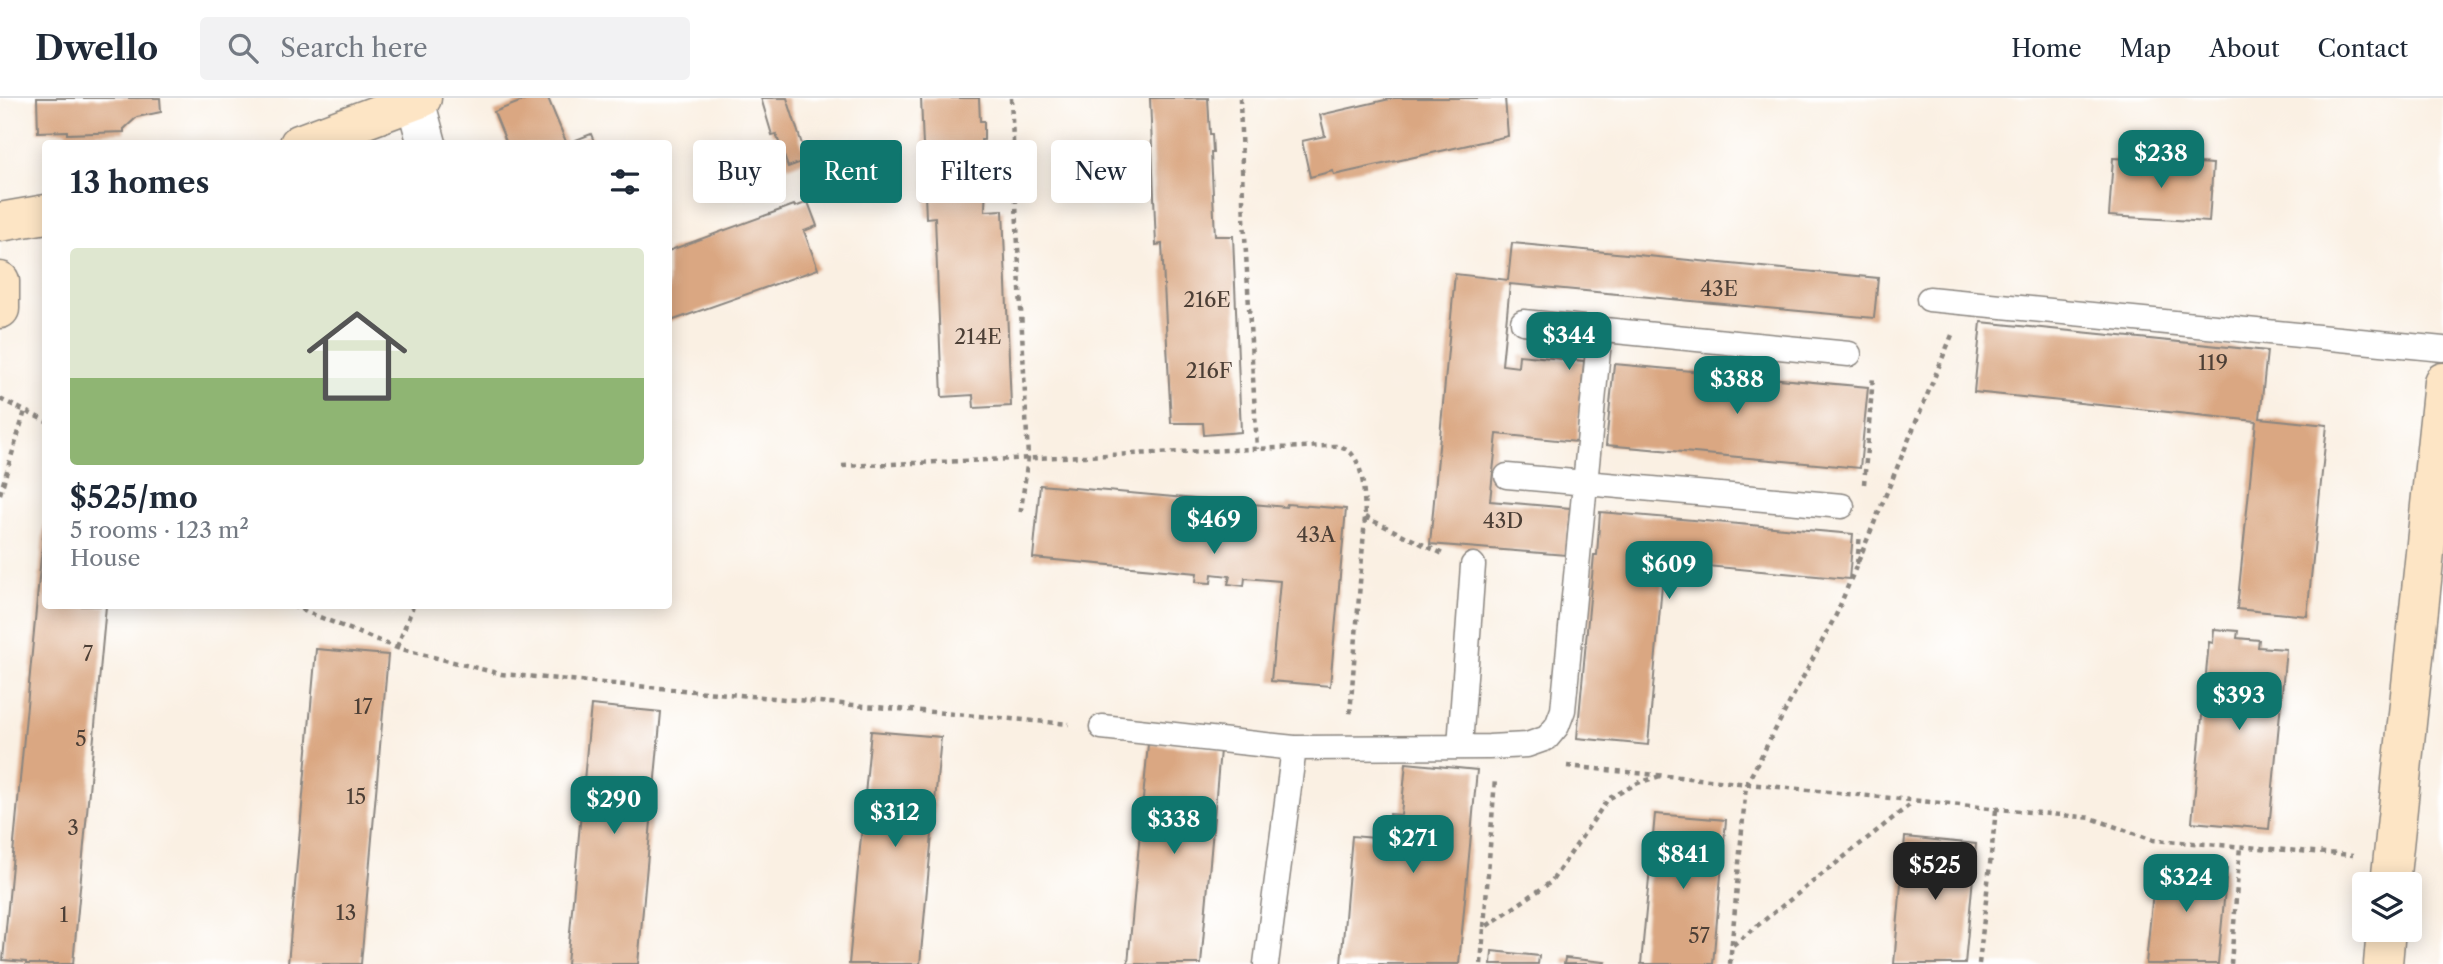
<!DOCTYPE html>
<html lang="en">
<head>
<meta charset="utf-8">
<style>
	:root { --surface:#fff; --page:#f2f2f3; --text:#1f2937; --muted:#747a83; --line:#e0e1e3; --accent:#0f766e }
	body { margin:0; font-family:"Libre Caslon Text",serif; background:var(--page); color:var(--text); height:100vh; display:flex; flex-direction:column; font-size:26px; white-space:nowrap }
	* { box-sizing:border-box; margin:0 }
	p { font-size:23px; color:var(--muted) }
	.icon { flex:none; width:38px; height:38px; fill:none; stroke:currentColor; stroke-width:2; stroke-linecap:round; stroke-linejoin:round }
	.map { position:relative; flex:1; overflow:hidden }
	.panel { position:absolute; left:42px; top:42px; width:630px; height:469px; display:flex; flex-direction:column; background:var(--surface); border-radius:7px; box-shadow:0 4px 18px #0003 }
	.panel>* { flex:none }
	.guide { position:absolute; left:693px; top:42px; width:665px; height:63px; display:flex; gap:14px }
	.controls { position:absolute; left:2352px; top:774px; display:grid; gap:14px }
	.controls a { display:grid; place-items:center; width:70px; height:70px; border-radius:7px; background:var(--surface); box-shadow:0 4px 18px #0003; font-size:35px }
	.price { position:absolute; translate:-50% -60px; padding:0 16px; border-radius:14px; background:var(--accent); color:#fff; font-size:23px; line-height:46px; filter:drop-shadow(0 2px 4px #0008) }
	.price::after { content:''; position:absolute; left:50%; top:42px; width:21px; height:16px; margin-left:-10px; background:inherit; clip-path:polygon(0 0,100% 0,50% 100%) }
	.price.selected { background:#222; color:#fff }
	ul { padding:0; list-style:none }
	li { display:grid; align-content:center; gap:14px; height:371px; padding:0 28px }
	li span { display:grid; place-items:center; height:217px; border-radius:7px; color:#555 }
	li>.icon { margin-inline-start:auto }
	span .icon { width:126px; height:126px; fill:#fffc; stroke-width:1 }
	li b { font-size:30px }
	h2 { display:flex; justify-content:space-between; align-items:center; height:84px; padding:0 28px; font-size:30px }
	.pill { padding:0 24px; border-radius:7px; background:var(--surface); box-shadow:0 4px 18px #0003; font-size:24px; line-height:63px }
	.pill.selected { background:var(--accent); color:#fff }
	header { display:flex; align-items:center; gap:42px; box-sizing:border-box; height:98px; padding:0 35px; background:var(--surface); border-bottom:2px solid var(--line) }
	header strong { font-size:33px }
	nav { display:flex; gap:38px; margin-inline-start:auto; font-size:24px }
	.search { width:490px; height:63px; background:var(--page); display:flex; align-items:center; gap:18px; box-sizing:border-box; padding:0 24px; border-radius:7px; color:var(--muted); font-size:26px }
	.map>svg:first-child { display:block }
	.building { fill:#daa782 }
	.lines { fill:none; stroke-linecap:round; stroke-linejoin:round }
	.lane-casing { stroke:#8b8680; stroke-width:27 }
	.street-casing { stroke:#8b8680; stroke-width:41 }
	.secondary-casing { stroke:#8b8680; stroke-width:41 }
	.path { stroke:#8b8680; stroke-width:4.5; stroke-dasharray:5 5; stroke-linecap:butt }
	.lane { stroke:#fff; stroke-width:24 }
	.street { stroke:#fff; stroke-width:38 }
	.secondary { stroke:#fde5c5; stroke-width:38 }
	.labels { text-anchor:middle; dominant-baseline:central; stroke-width:5; stroke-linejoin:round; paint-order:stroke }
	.number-label { font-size:21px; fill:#4c3f36 }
</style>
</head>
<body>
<header>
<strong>Dwello</strong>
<div class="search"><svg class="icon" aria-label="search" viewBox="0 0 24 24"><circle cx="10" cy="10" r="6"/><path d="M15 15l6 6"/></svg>Search here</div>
<nav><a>Home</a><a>Map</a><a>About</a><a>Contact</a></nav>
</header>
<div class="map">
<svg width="2443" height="866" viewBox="0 0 2443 866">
	<rect width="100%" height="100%" fill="#fff"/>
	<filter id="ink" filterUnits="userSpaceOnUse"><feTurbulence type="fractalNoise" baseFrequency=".0143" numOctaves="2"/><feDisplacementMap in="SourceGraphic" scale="14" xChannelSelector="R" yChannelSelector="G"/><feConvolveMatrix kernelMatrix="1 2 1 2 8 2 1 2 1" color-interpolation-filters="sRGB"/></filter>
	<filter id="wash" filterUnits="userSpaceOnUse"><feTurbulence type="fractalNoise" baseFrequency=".00686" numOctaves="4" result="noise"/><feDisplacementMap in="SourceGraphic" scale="28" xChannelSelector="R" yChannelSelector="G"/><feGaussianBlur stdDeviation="1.57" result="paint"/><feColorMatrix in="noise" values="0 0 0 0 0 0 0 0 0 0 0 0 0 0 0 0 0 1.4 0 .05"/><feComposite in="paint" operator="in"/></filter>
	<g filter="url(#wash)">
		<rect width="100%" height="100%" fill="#faf0e3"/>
		<g id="blocks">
			<path class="building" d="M37,0H160L161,14L137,19L124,31V34L67,36V33L38,34Z
				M530,0H548L567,46H507L494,14Z
				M761,0H787L807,62L788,69L776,36L772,37Z
				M921,0H979L980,23H984V42H981L983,78H986L985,113L1003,112L1011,308L974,310L973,297L942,299L935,119L926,120Z
				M1150,0H1208L1210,36H1212L1213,55H1211L1215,138H1233L1241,334L1204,337L1203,325H1171L1162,146L1156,147Z
				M1394,0H1505L1508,38L1334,77L1333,73L1310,79L1302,43L1325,38L1320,17Z
				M591,36L595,46H574L573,43Z
				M2113,60L2213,66L2209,124L2109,118Z
				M808,104L817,128L804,133L818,171L668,224V153L794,107L795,109Z
				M1512,145L1878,180L1874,220L1510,186L1502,267L1518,269L1519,257L1584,263L1577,344L1497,336L1490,403L1570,410L1566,457L1430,446L1455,176L1508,182Z
				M1981,224L2267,253L2260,320L2327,327L2307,518L2237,511L2256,323L1974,294Z
				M1614,266L1868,289L1860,370L1606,347Z
				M1040,387L1286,409L1287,406L1346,411L1330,588L1271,583L1280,483L1245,480L1244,488L1228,486L1230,478L1212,476L1211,485L1196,484L1197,475L1033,460Z
				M1600,414L1853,436L1849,481L1664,464L1648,647L1577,640L1594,457H1597Z
				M44,427H46V508H106L73,866H26V864L3,862Z
				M2214,531L2238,533L2237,540L2259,542L2258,549L2286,551L2269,731L2192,724L2209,544L2213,545Z
				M316,551L388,557L361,866H288Z
				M591,607L661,614L638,866H567Z
				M871,633L941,639L920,866H849Z
				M1148,646L1220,652L1201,866H1128Z
				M1406,665L1477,672L1459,866H1341L1352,738L1387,741L1390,716L1401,717Z
				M1655,716L1726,722L1713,866H1641Z
				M1905,739L1976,746L1965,866H1894Z
				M2156,763L2227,770L2218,866H2146Z
				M1492,853L1539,858L1538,866H1491Z
				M1565,860L1605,864L1604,866H1564Z"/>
		</g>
	</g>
	<g filter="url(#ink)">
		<use href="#blocks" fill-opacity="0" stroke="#8b8680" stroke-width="2"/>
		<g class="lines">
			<defs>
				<path id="lane" d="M1929,201L2443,251
					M1523,224L1849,256
					M1507,378L1842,408
					M1102,629L1294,650L1489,649L1527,647L1547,640L1557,628L1563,612L1600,232
					M1460,648L1473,467
					M1266,866L1294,650"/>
				<path id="street" d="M415,2L427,46"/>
				<path id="secondary" d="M299,46L422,0
					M0,124L46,116
					M0,183V211
					M2390,786L2443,284
					M2383,866L2386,831"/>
			</defs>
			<use href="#lane" class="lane-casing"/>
			<use href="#street" class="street-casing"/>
			<use href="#secondary" class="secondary-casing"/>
			<path class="path" d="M1011,0L1028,360L1020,419
				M1240,0L1243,102L1257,351
				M0,301L46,323
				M842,368L1326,348C1334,348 1343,347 1349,353C1365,367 1364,399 1365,419L1350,617
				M1864,386L1873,279
				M0,396L25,313
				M1365,419L1443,456
				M1857,466L1860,436
				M292,508L397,550L501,576L1069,626
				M397,549L413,508
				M1567,668L2091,720L2153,742L2353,757
				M1484,829L1495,681
				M1733,847L1912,705
				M1481,866L1484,830L1551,784L1608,701L1638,685L1660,678
				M1730,866L1746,687L1836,517L1952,237
				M1979,866L1996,712
				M2231,866L2240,748"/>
			<use href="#lane" class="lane"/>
			<use href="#street" class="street"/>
			<use href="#secondary" class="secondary"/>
		</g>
	</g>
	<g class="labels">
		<g class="number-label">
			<text x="1719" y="190">43E</text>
			<text x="1207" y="201">216E</text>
			<text x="978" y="238">214E</text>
			<text x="2213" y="264">119</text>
			<text x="1209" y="272">216F</text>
			<text x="1503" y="422">43D</text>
			<text x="1316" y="436">43A</text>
			<text x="88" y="555">7</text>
			<text x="363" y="608">17</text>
			<text x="81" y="640">5</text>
			<text x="356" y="698">15</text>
			<text x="73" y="729">3</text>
			<text x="346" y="814">13</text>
			<text x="64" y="816">1</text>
			<text x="1699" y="837">57</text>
		</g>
	</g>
</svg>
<div class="controls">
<a><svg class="icon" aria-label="layers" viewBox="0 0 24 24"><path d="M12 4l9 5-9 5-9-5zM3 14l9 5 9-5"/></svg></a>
</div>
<b class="price" style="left:2161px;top:92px">$238</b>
<b class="price" style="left:1569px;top:274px">$344</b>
<b class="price" style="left:1737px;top:318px">$388</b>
<b class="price" style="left:1214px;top:458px">$469</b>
<b class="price" style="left:1669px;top:503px">$609</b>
<b class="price" style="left:2239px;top:634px">$393</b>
<b class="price" style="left:614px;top:738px">$290</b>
<b class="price" style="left:895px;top:751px">$312</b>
<b class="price" style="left:1174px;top:758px">$338</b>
<b class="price" style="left:1413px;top:777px">$271</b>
<b class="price" style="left:1683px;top:793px">$841</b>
<b class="price selected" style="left:1935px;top:804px">$525</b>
<b class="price" style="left:2186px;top:816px">$324</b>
<div class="guide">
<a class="pill">Buy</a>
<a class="pill selected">Rent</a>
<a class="pill">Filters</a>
<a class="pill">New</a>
</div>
<section class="panel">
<h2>13 homes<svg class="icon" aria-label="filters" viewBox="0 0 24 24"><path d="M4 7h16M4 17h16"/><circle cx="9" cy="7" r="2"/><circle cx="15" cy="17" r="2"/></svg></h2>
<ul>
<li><span style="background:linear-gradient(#dfe7d0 60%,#8fb573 0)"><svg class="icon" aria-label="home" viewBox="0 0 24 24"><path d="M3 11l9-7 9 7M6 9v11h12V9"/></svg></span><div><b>$525/mo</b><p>5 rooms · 123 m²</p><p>House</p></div></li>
</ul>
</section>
</div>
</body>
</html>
